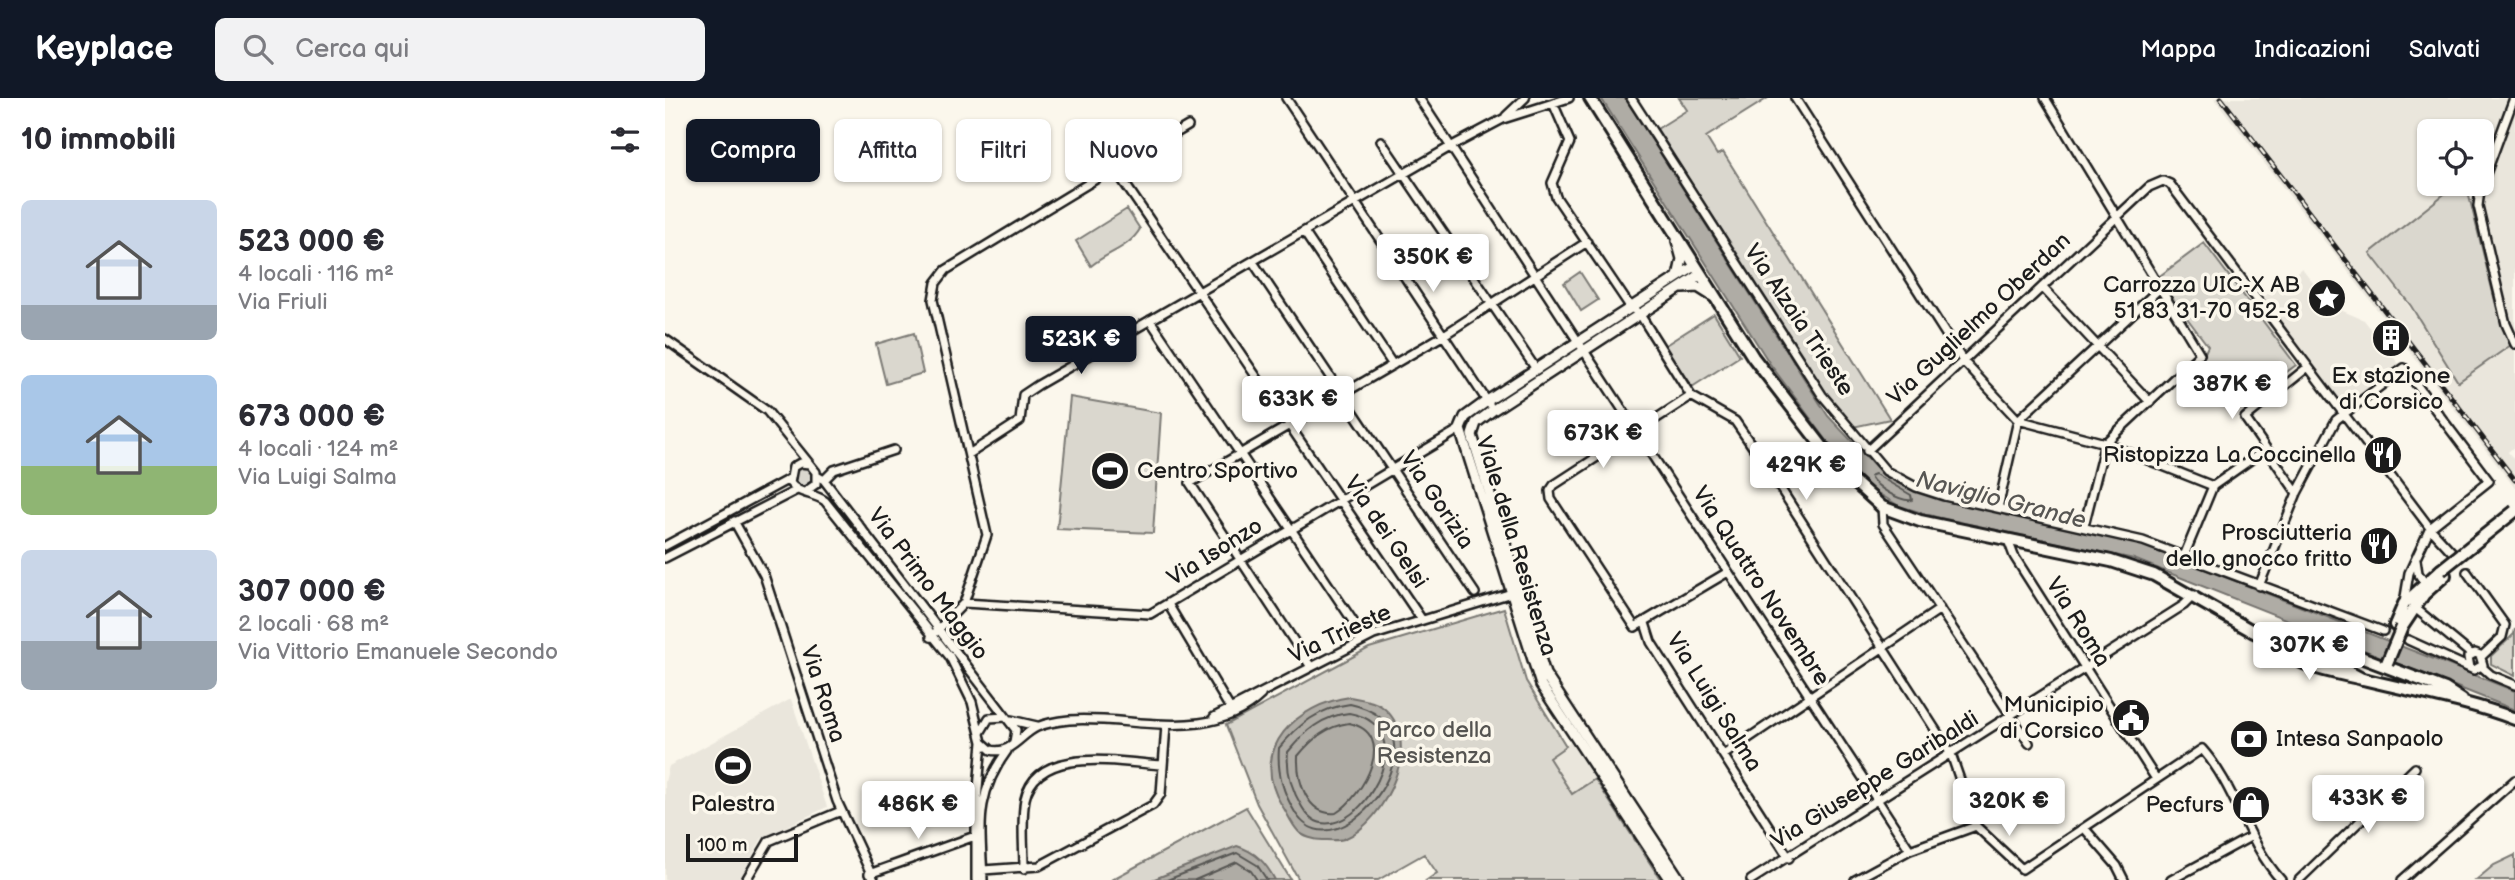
<!DOCTYPE html>
<html lang="it">
<head>
<meta charset="utf-8">
<style>
	:root { --surface:#fff; --page:#f2f2f3; --text:#2b2b33; --muted:#7c7c81; --accent:#111827 }
	body { margin:0; font-family:"Balsamiq Sans",sans-serif; background:var(--page); color:var(--text); height:100vh; display:flex; flex-direction:column; font-size:26px; white-space:nowrap }
	* { box-sizing:border-box; margin:0 }
	p { font-size:23px; color:var(--muted) }
	.icon { flex:none; width:38px; height:38px; fill:none; stroke:currentColor; stroke-width:2; stroke-linecap:round; stroke-linejoin:round }
	.map { position:relative; flex:1; overflow:hidden }
	.panel { display:flex; flex-direction:column; background:var(--surface); width:665px }
	.panel>* { flex:none }
	.top-card { position:absolute; left:21px; top:21px; width:665px; height:63px; display:flex; gap:14px }
	.fabs { position:absolute; left:1752px; top:21px; display:grid; gap:14px }
	.fabs a { display:grid; place-items:center; width:77px; height:77px; border-radius:10px; background:var(--surface); box-shadow:0 2px 5px #0004; font-size:35px }
	.scale { position:absolute; left:21px; bottom:18px; width:112px; box-sizing:border-box; padding-left:7px; border:4px solid #1c1c1c; border-top:0; font-size:19px; line-height:24px; white-space:nowrap; color:#1c1c1c; -webkit-text-stroke:5px #fbf7ec; paint-order:stroke }
	.price { position:absolute; translate:-50% -60px; padding:0 16px; border-radius:7px; background:#fff; color:#222; font-size:23px; line-height:46px; filter:drop-shadow(0 2px 4px #0008) }
	.price::after { content:''; position:absolute; left:50%; top:42px; width:21px; height:16px; margin-left:-10px; background:inherit; clip-path:polygon(0 0,100% 0,50% 100%) }
	.price.active { background:var(--accent); color:#fff }
	ul { padding:0; list-style:none }
	li { display:flex; align-items:center; gap:21px; height:175px; padding:0 21px }
	li span { display:grid; place-items:center; flex:none; width:196px; height:140px; border-radius:10px; color:#555 }
	li>.icon { margin-inline-start:auto }
	span .icon { width:84px; height:84px; fill:#fffc; stroke-width:1 }
	li b { font-size:30px }
	h2 { display:flex; justify-content:space-between; align-items:center; height:84px; padding:0 21px; font-size:30px }
	.chip { padding:0 24px; border-radius:10px; background:var(--surface); box-shadow:0 2px 5px #0004; font-size:24px; line-height:63px }
	.chip.active { background:var(--accent); color:#fff }
	header { display:flex; align-items:center; gap:42px; box-sizing:border-box; height:98px; padding:0 35px; background:var(--accent); color:#fff }
	header strong { font-size:33px }
	nav { display:flex; gap:38px; margin-inline-start:auto; font-size:24px }
	.search { width:490px; height:63px; background:var(--page); display:flex; align-items:center; gap:18px; box-sizing:border-box; padding:0 24px; border-radius:10px; color:var(--muted); font-size:26px }
	main { display:flex; flex:1; min-height:0 }
	.map>svg:first-child { display:block }
	.built { fill:#eae6dc }
	.green { fill:#dad7ce; stroke:#7b7a75; stroke-width:2 }
	.water { fill:#afaca5; stroke:#74726e; stroke-width:2 }
	.lines { fill:none; stroke-linecap:round; stroke-linejoin:round }
	.shore { stroke:#575653; stroke-width:2 }
	.minor-tunnel { stroke:#dad6cd; stroke-width:7; stroke-dasharray:7 3.5; stroke-linecap:butt }
	.minor-casing { stroke:#1c1c1c; stroke-width:12 }
	.tertiary-casing { stroke:#1c1c1c; stroke-width:14 }
	.secondary-casing { stroke:#1c1c1c; stroke-width:16 }
	.minor { stroke:#fbf7ec; stroke-width:7 }
	.tertiary { stroke:#fbf7ec; stroke-width:9 }
	.secondary { stroke:#fbf7ec; stroke-width:10 }
	.rail-casing { stroke:#1c1c1c; stroke-width:5 }
	.rail { stroke:#fbf7ec; stroke-width:2.5; stroke-dasharray:8; stroke-linecap:butt }
	.secondary-bridge-casing { stroke:#1c1c1c; stroke-width:16; stroke-linecap:butt }
	.secondary-bridge { stroke:#fbf7ec; stroke-width:10 }
	.labels { text-anchor:middle; dominant-baseline:central; stroke-width:7; stroke-linejoin:round; paint-order:stroke }
	.poi-label { font-size:23px; fill:#1c1c1c; stroke:#fbf7ec; text-anchor:end }
	.street-label { font-size:23px; fill:#1c1c1c; stroke:#fbf7ec }
	.park-label { font-size:23px; fill:#555451; stroke:#fbf7ec }
	.water-label { font-size:24px; font-style:italic; fill:#575653; stroke:#fbf7ec }
</style>
</head>
<body>
<header>
<strong>Keyplace</strong>
<div class="search"><svg class="icon" aria-label="search" viewBox="0 0 24 24"><circle cx="10" cy="10" r="6"/><path d="M15 15l6 6"/></svg>Cerca qui</div>
<nav><a>Mappa</a><a>Indicazioni</a><a>Salvati</a></nav>
</header>
<main>
<section class="panel">
<h2>10 immobili<svg class="icon" aria-label="filters" viewBox="0 0 24 24"><path d="M4 7h16M4 17h16"/><circle cx="9" cy="7" r="2"/><circle cx="15" cy="17" r="2"/></svg></h2>
<ul>
<li><span style="background:linear-gradient(#c9d6e8 75%,#9aa5b1 0)"><svg class="icon" aria-label="home" viewBox="0 0 24 24"><path d="M3 11l9-7 9 7M6 9v11h12V9"/></svg></span><div><b>523 000 €</b><p>4 locali · 116 m²</p><p>Via Friuli</p></div></li>
<li><span style="background:linear-gradient(#a9c7e8 65%,#8fb573 0)"><svg class="icon" aria-label="home" viewBox="0 0 24 24"><path d="M3 11l9-7 9 7M6 9v11h12V9"/></svg></span><div><b>673 000 €</b><p>4 locali · 124 m²</p><p>Via Luigi Salma</p></div></li>
<li><span style="background:linear-gradient(#c9d6e8 65%,#9aa5b1 0)"><svg class="icon" aria-label="home" viewBox="0 0 24 24"><path d="M3 11l9-7 9 7M6 9v11h12V9"/></svg></span><div><b>307 000 €</b><p>2 locali · 68 m²</p><p>Via Vittorio Emanuele Secondo</p></div></li>
</ul>
</section>
<div class="map">
<svg width="1850" height="782" viewBox="0 0 1850 782">
	<rect width="100%" height="100%" fill="#fbf7ec"/>
	<filter id="ink" filterUnits="userSpaceOnUse"><feTurbulence type="fractalNoise" baseFrequency=".0143" numOctaves="2"/><feDisplacementMap in="SourceGraphic" scale="14" xChannelSelector="R" yChannelSelector="G"/><feConvolveMatrix kernelMatrix="1 2 1 2 8 2 1 2 1" color-interpolation-filters="sRGB"/></filter>
	<g filter="url(#ink)">
		<path class="built" d="M1549,0H1845L1838,23L1817,67L1816,33H1764V86H1792L1705,156L1798,281L1846,247L1850,253V348L1843,354L1850,363V390Z
			M1850,13V236L1817,103Z
			M1637,170L1669,212L1673,211L1699,222L1737,270L1679,310L1596,201Z
			M126,601L162,709L97,740L74,782H0V684L4,668Z
			M905,644L930,681L907,696L884,660Z"/>
		<path class="green" d="M1014,0H1103L1041,39L1052,57L1058,54L1225,321L1188,329L1160,296L992,31L1022,12Z
			M1792,86H1801L1832,211L1846,247L1793,284L1746,208L1705,155Z
			M462,111L475,131C464,150 443,154 426,168L411,143Z
			M1539,145L1631,267L1570,313L1536,263L1543,248L1492,180Z
			M915,174L933,202L916,213L899,185Z
			M1049,216L1075,258L1027,289L999,248Z
			M249,235L258,275L221,286L211,246Z
			M405,299L496,315L488,435L392,431Z
			M128 379a10 10 0 1 1 20 0a10 10 0 1 1-20 0Z
			M839,510L861,583L901,648L884,660L907,696L930,681L996,782H762L772,775L759,756L713,782H634L592,706L561,627L704,550Z
			M1850,531V578L1826,566V558L1849,536Z
			M581,709L626,782H446Z
			M1850,757V782H1811L1829,767Z"/>
		<path class="water" d="M936,0H960L1163,318L1211,369L1248,390L1479,447L1850,593V612L1469,461L1271,419L1234,408L1203,389L1181,368L1105,266Z
			M685,599C695,601 708,602 716,608C761,640 721,724 679,741C673,743 664,742 658,742C650,742 638,739 633,733C626,726 622,714 616,706C583,650 633,606 685,599Z
			M572,748C591,754 601,765 610,782H487Z"/>
		<g class="lines">
			<path class="shore" d="M1210,376L1246,397L1247,402C1235,404 1211,389 1205,378Z
				M685,606C793,629 675,782 631,716C618,695 612,675 614,650C634,626 654,610 685,606Z
				M684,615C772,630 675,773 637,709C627,692 621,674 623,654C640,633 657,618 684,615Z
				M684,625C734,636 698,698 671,715C642,718 632,683 633,658C647,641 662,628 684,625Z
				M502,782L572,755L592,767L602,782
				M530,782L572,764L586,773L592,782"/>
			<path class="minor-tunnel" d="M1718,533L1737,540"/>
			<defs>
				<path id="minor" d="M621,0L824,306
					M754,0L1245,752
					M966,0L1157,297L1221,373L1251,389L1279,398L1478,443L1718,533
					M1130,0L1298,263L1353,322L1440,345L1548,388
					M1380,0L1535,256L1440,345L1419,428
					M1849,0L1815,92L1813,108L1841,226L1850,246
					M888,5L905,44L887,85L891,99L966,210L974,215L1026,298L1070,323L1101,368L1286,656L1311,728L1357,771L1537,651C1571,689 1581,743 1616,782
					M841,18L860,0
					M716,43L871,271
					M454,77L757,522
					M454,77L463,63L523,28
					M639,134L728,267
					M588,164L810,495
					M1377,189L1485,304
					M485,222L700,541
					M0,241L102,313L151,374V386L141,393
					M1026,298L889,387L885,393L886,401L970,529L1063,474
					M1202,353L1484,89L1498,83L1505,86L1765,430L1788,455
					M304,356L355,323L358,297L373,287L785,49L838,21L904,0
					M144,366L135,365L128,369L125,385C133,396 149,395 160,403L285,559L307,604L317,644L326,652C346,657 356,636 372,629C381,625 394,623 404,622C467,617 544,647 596,597
					M152,378L159,382L341,619
					M159,382L169,372L229,352
					M1632,395L1580,320L1643,269
					M1217,409L1218,426L1364,645
					M1333,410L1353,322L1494,191
					M69,423L99,477L172,703L209,782
					M1343,442L1349,458L1491,681
					M0,448L124,381
					M1519,458L1548,388L1601,351
					M0,460L132,392
					M1751,462L1753,475L1759,484
					M1802,474L1840,527L1837,539L1817,558
					M1594,488L1632,395L1671,322L1739,270L1824,383L1765,430L1744,475L1739,505
					M299,505L485,516L795,331
					M503,506L566,612
					M1750,510L1806,556
					M980,525L986,544L1124,760
					M266,539L299,505L322,437L268,202L271,185L281,172L439,76L454,77
					M1743,542L1809,572L1818,567L1815,557L1810,555L1803,559L1805,570
					M646,569L525,385L779,237L922,144
					M1817,569L1826,577L1850,587
					M549,619L709,537L850,494
					M346,622L372,628
					M315,635L324,620L341,619L351,632L349,644
					M1060,656L1275,511
					M1420,731L1452,768L1459,782
					M359,771C359,748 356,723 360,701C372,646 458,665 498,667
					M318,772L374,768L488,707L496,696L501,627
					M204,776L310,738
					M81,782L104,743L176,713
					M311,782V714L317,644
					M318,782C316,729 309,698 342,653
					M1086,782L1519,507L1529,497
					M1190,782L1245,752L1311,728
					M1506,782L1587,738
					M1634,782L1750,670
					M1737,782L1850,682"/>
				<path id="tertiary" d="M1012,143L1017,161L1013,179
					M1018,190L1033,189L1049,199
					M1005,782L876,587L795,331L800,319L822,303L1030,168
					M1015,782L880,576L807,337L811,325L828,312L1035,177"/>
				<path id="secondary" d="M925,0L1088,259L1173,369L1217,409L1255,423L1446,463L1489,477L1589,534L1667,565L1697,581
					M1730,527L1739,506L1776,472
					M1737,529L1759,496L1780,477
					M1619,544H1656L1780,591L1797,602
					M1613,546C1636,572 1670,574 1702,582C1751,594 1803,603 1850,621"/>
			</defs>
			<use href="#minor" class="minor-casing"/>
			<use href="#tertiary" class="tertiary-casing"/>
			<use href="#secondary" class="secondary-casing"/>
			<use href="#minor" class="minor"/>
			<use href="#tertiary" class="tertiary"/>
			<use href="#secondary" class="secondary"/>
			<defs>
				<path id="rail" d="M1556,0L1850,382"/>
			</defs>
			<use href="#rail" class="rail-casing"/>
			<use href="#rail" class="rail"/>
			<defs>
				<path id="secondary-bridge" d="M1776,472L1850,413
					M1722,565L1737,529"/>
			</defs>
			<use href="#secondary-bridge" class="secondary-bridge-casing"/>
			<use href="#secondary-bridge" class="secondary-bridge"/>
		</g>
	</g>
	<defs>
		<symbol id="sight-disc" viewBox="-11 -11 22 22"><circle r="9.5" fill="#1c1c1c" stroke="#fbf7ec"/><path d="M0-6L1.8-2.2L6-1.7L2.9 1.2L3.7 5.4L0 3.3L-3.7 5.4L-2.9 1.2L-6-1.7L-1.8-2.2Z" fill="#fff"/></symbol>
		<symbol id="building-disc" viewBox="-11 -11 22 22"><circle r="9.5" fill="#1c1c1c" stroke="#fbf7ec"/><path d="M-4-6H4V6H1V3H-1V6H-4ZM-2.5-4.3h1.7v1.8h-1.7ZM.8-4.3h1.7v1.8H.8ZM-2.5-1h1.7V.8h-1.7ZM.8-1h1.7V.8H.8Z" fill="#fff"/></symbol>
		<symbol id="restaurant-disc" viewBox="-11 -11 22 22"><circle r="9.5" fill="#1c1c1c" stroke="#fbf7ec"/><path d="M-5-6h1v4h1v-4h1v4h1v-4h1v5L-1.5 .5V6h-2V.5L-5-1ZM5-6V6H3V1.5H1.5Q1.5-4 5-6Z" fill="#fff"/></symbol>
		<symbol id="stadium-disc" viewBox="-11 -11 22 22"><circle r="9.5" fill="#1c1c1c" stroke="#fbf7ec"/><path d="M0-5a6.5 5 0 1 0 0 10a6.5 5 0 1 0 0-10ZM-3.5-1.8h7v3.6h-7Z" fill="#fff"/></symbol>
		<symbol id="civic-disc" viewBox="-11 -11 22 22"><circle r="9.5" fill="#1c1c1c" stroke="#fbf7ec"/><path d="M-.6-6.5H3V-4.5H.6V-3L4-1V1h2V6H-6V1h2V-1L-.6-3ZM-1.2 2.5V6h2.4V2.5Z" fill="#fff"/></symbol>
		<symbol id="bank-disc" viewBox="-11 -11 22 22"><circle r="9.5" fill="#1c1c1c" stroke="#fbf7ec"/><path d="M-6-4H6V4H-6ZM0-2.3a2.3 2.3 0 1 0 0 4.6a2.3 2.3 0 1 0 0-4.6Z" fill="#fff"/></symbol>
		<symbol id="shop-disc" viewBox="-11 -11 22 22"><circle r="9.5" fill="#1c1c1c" stroke="#fbf7ec"/><path d="M-5-2.5h2.3a2.7 3.5 0 0 1 5.4 0H5L5.5 6h-11ZM-1.5-2.5h3a1.5 2.3 0 0 0-3 0Z" fill="#fff"/></symbol>
	</defs>
	<g fill-rule="evenodd">
		<use href="#sight-disc" x="1640" y="178" width="44" height="44"/>
		<use href="#building-disc" x="1704" y="218" width="44" height="44"/>
		<use href="#restaurant-disc" x="1696" y="335" width="44" height="44"/>
		<use href="#stadium-disc" x="423" y="351" width="44" height="44"/>
		<use href="#restaurant-disc" x="1692" y="426" width="44" height="44"/>
		<use href="#civic-disc" x="1444" y="598" width="44" height="44"/>
		<use href="#bank-disc" x="1562" y="619" width="44" height="44"/>
		<use href="#stadium-disc" x="46" y="646" width="44" height="44"/>
		<use href="#shop-disc" x="1564" y="685" width="44" height="44"/>
	</g>
	<g class="labels">
		<g class="poi-label">
			<text x="1635" y="187">Carrozza UIC-X AB<tspan x="1635" dy="26">51 83 31-70 952-8</tspan></text>
			<text x="1726" y="278" text-anchor="middle">Ex stazione<tspan x="1726" dy="26">di Corsico</tspan></text>
			<text x="1691" y="357">Ristopizza La Coccinella</text>
			<text x="472" y="373" text-anchor="start">Centro Sportivo</text>
			<text x="1687" y="435">Prosciutteria<tspan x="1687" dy="26">dello gnocco fritto</tspan></text>
			<text x="1439" y="607">Municipio<tspan x="1439" dy="26">di Corsico</tspan></text>
			<text x="1611" y="641" text-anchor="start">Intesa Sanpaolo</text>
			<text x="68" y="706" text-anchor="middle">Palestra</text>
			<text x="1559" y="707">Pecfurs</text>
		</g>
		<g class="street-label">
			<text transform="translate(1314 221) rotate(-43)">Via Guglielmo Oberdan</text>
			<text transform="translate(1134 222) rotate(56)">Via Alzaia Trieste</text>
			<text transform="translate(772 402) rotate(56)">Via Gorizia</text>
			<text transform="translate(721 434) rotate(56)">Via dei Gelsi</text>
			<text transform="translate(851 448) rotate(73)">Viale della Resistenza</text>
			<text transform="translate(550 454) rotate(-32)">Via Isonzo</text>
			<text transform="translate(263 486) rotate(53)">Via Primo Maggio</text>
			<text transform="translate(1096 488) rotate(57)">Via Quattro Novembre</text>
			<text transform="translate(1413 524) rotate(58)">Via Roma</text>
			<text transform="translate(675 536) rotate(-25)">Via Trieste</text>
			<text transform="translate(158 596) rotate(72)">Via Roma</text>
			<text transform="translate(1049 604) rotate(58)">Via Luigi Salma</text>
			<text transform="translate(1210 682) rotate(-32)">Via Giuseppe Garibaldi</text>
		</g>
		<g class="park-label">
			<text x="769" y="632">Parco della<tspan x="769" dy="26">Resistenza</tspan></text>
		</g>
		<g class="water-label">
			<text transform="translate(1336 402) rotate(14)">Naviglio Grande</text>
		</g>
	</g>
</svg>
<div class="fabs">
<a><svg class="icon" aria-label="locate" viewBox="0 0 24 24"><circle cx="12" cy="12" r="6"/><path d="M12 2v4M12 18v4M2 12h4M18 12h4"/></svg></a>
</div>
<div class="scale">100 m</div>
<b class="price" style="left:768px;top:196px">350K €</b>
<b class="price active" style="left:416px;top:278px">523K €</b>
<b class="price" style="left:1567px;top:323px">387K €</b>
<b class="price" style="left:633px;top:338px">633K €</b>
<b class="price" style="left:938px;top:372px">673K €</b>
<b class="price" style="left:1141px;top:404px">429K €</b>
<b class="price" style="left:1644px;top:584px">307K €</b>
<b class="price" style="left:1703px;top:737px">433K €</b>
<b class="price" style="left:1344px;top:740px">320K €</b>
<b class="price" style="left:253px;top:743px">486K €</b>
<div class="top-card">
<a class="chip active">Compra</a>
<a class="chip">Affitta</a>
<a class="chip">Filtri</a>
<a class="chip">Nuovo</a>
</div>
</div>
</main>
</body>
</html>
